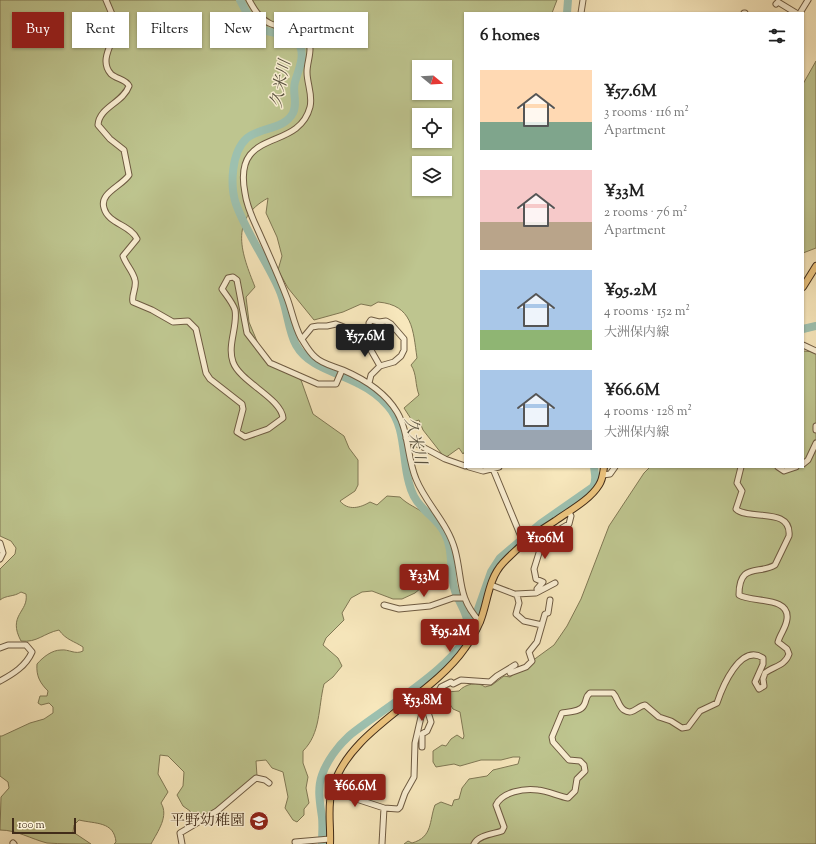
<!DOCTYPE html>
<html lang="en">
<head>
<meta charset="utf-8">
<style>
	:root { --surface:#fff; --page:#f2f2f2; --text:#222; --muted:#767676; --accent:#8f2418 }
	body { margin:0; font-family:"Sorts Mill Goudy","Noto Serif JP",serif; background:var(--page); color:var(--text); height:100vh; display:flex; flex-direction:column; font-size:15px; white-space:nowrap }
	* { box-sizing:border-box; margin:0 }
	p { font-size:13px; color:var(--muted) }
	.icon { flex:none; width:22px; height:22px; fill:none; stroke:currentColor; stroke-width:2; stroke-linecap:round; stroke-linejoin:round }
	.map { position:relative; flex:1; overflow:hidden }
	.side { position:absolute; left:464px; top:12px; width:340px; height:456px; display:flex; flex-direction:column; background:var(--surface); border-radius:0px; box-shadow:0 1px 3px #0004 }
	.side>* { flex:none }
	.guide { position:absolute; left:12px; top:12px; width:380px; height:36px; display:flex; gap:8px }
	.needle { width:26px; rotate:108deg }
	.tools { position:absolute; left:412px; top:60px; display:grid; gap:8px }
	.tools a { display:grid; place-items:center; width:40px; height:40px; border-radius:0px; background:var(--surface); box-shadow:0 1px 3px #0004; font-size:20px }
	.scale { position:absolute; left:12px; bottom:10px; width:64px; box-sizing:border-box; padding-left:4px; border:2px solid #412c19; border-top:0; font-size:11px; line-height:14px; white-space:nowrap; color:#412c19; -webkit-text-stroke:3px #faefd3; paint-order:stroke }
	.price { position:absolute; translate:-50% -34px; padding:0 9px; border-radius:4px; background:var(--accent); color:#fff; font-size:13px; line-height:26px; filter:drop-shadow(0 1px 2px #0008) }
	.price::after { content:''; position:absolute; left:50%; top:24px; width:12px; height:9px; margin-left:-6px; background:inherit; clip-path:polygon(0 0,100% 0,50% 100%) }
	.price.selected { background:#222; color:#fff }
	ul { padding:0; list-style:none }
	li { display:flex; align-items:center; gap:12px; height:100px; padding:0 16px }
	li span { display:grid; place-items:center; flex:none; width:112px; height:80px; border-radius:0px; color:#555 }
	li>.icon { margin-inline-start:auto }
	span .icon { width:48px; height:48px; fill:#fffc; stroke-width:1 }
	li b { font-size:17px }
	h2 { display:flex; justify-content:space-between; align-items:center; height:48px; padding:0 16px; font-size:17px }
	.pill { padding:0 14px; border-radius:0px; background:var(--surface); box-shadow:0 1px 3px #0004; font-size:14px; line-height:36px }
	.pill.selected { background:var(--accent); color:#fff }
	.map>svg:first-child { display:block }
	.green { fill:#bec58f; stroke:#807854; fill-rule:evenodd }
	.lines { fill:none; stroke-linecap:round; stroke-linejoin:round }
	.river { stroke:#9dc0af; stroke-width:8 }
	.minor-casing { stroke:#6e5b42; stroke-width:7 }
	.major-casing { stroke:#412c19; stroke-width:8 }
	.minor { stroke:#faefd3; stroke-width:5 }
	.major { stroke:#ecc47e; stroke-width:6 }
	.labels { text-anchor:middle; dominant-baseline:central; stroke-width:3; stroke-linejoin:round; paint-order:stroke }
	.poi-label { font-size:15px; fill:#412c19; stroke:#faefd3; text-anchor:end }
	.water-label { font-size:16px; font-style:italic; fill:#58513e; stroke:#faefd3 }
</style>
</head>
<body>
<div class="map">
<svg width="816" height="844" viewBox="0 0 816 844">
	<rect width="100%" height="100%" fill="#f7e7bc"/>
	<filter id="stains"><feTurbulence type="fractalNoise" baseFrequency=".005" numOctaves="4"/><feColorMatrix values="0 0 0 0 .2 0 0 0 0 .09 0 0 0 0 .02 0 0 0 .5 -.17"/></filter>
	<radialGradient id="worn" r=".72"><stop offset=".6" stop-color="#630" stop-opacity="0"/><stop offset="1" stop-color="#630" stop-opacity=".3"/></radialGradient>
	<path class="green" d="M0,0H557L552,13H465V451L463,454L459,448L445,458L423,430L419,420L413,422L404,408L419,395C415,385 417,374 411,365L417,358C413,330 413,305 378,302L371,306L361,304L343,312L314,320L288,288L278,270L282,256L277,237L266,213L268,198C228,220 242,254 255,287L246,297L249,322L259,346L272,362L301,380L313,414L344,436L349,448L358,460V485L355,491L340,501C348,511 360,508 370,502L377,505L387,496L400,497C408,505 416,507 425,514C434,520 444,536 448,547C450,556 447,565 450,574L435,580L432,584L421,588L415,593L402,599H393L372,591L362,592L351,598L342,613L344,620L326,638L323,645L338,658L342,666L333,677L324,684C318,708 321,733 303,751V763L308,777L306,788L309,803L304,809V815L297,822L293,820L285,808L288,797L283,772L272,768L266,760L256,761L257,776L231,799L203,816L199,812L192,817L190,811L183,806L177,795L183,786L184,772L168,756L160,755L158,774L168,792L161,803C169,816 158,831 151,844H114L116,842C114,821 95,824 79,820L74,825L73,832L91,844C77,844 61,844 47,843C31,839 17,830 0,830L1,797L9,788L8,782L0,776V736H2L30,723L44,719L53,713V707L49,703L41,705L38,703L40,696H47L48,691C40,683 36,676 37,664C43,657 52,650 61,650C69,649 75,655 83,651V647C74,641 66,640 59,630C44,633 37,643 21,641C7,615 29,612 26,594L21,592C14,597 6,595 0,600V569L15,554L16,548L11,541L0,536ZM419,67H445V93H419ZM419,115H445V141H419ZM419,163H445V189H419Z
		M816,61V248L803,253V84Z
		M803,351L816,352V844H404L408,841L412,843C433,837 429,821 435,805L441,802L452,806L454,800L459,799L462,788L469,779L487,776L493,770L518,764L520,757H513L501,760H481L460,766L454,764L436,767L433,762V751L442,745L446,746L451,739L457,735L463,739L464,736L460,712L453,709L444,695L447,692L459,691C465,684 478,681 485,687L492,685L504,676L510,677L554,645L567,626L581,599L609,526L644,473L650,467H803Z"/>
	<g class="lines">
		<path class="river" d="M240,0C246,11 251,24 262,29C273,35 294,33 300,46C305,57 298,71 295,82C292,93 298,103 293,113C284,130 260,127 247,138C231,152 230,186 236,204C247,234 266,260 279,289C287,306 288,331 296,345C309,368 338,372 359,384C369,389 381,398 388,406C406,426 402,459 409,483C411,491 415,500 421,506C429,516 439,521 445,534C454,551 449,573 455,591C459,603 468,613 468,626C469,660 374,714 349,736C338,746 327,761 322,775C317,789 320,803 322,817C323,826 322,835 322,844
			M567,13L568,0
			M803,329L816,326
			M468,625L477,612L491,572L500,558L540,524L593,487C597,481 595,474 594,467"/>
		<defs>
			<path id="minor" d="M106,0L117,26C114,42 98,60 111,74C116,79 126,79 129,86C123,103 99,107 98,125L110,139L124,150L129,175C122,186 99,193 104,208C108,224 131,225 137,239L123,256C126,265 133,271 135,280C137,288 131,295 133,302L152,310L173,322L188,321L196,329L206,373L210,379L242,404L243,409L237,432L245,437L268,429L283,418C281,398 240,382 233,362C227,345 238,326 235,310C233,303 226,295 222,289L228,278L233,277L237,280L247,333L270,363L318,384H336L342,370
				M249,0C254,9 259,18 269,23C284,31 310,25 310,49C310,57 307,64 307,72C307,84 313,95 310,107C298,153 232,126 245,193C247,209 255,223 261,237C270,257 279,277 287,298C292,311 294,325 301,338C305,344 309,352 315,357C322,364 333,366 343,370C364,379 385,392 397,412C409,432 407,458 416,479C426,504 448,523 455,550C463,580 457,597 480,622
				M776,4L778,2L796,13
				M581,13L583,0
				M744,13H745
				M800,13L808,0
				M302,339L312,327L318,326H327L336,324L349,329L369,331
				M803,345L816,351
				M369,383L371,375L380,366L368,345L369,323L371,320L379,322L386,321L391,324L404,339V350L401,356L394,362L380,366
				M816,426V430
				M406,438L445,459L465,466
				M803,464L808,460L816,443
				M469,467L483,471L499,467
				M778,467L784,471L796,467
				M493,469L524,544
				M603,475L610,474L615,467
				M537,534L543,540L534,569L536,579L543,582L537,589L538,592
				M542,540L547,541L555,532L569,524L571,516L569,512
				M0,543L3,553L0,559
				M491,585L517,595L519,603L516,614L524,621L542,625
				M516,594L536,593L555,583
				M384,605L399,609L430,606L453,598H464
				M0,648L8,645H26L32,652C26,666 13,674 0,681
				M510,673L526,667L532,661L529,652L537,642L545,614L548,613L550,600
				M428,712C435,708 440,702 437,694L441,687L451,682L453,684L461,680L490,682L497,676L515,665
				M422,747V734L427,731L431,722L427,709L429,696L426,688
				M332,791L384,808L398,809L400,807L405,793L414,777L415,743L424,704
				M295,842L330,839
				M13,843L14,844
				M182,844L180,833L217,811L256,778L265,780L269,783
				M382,844L384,808
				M474,844C478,835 494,834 502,831L504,827L496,805C502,792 524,788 538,790C548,791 558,796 568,798L575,791L577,779L585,771L584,765L580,761L569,760L553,742L552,737L562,713C569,712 581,712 584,705C587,700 585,697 590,693H613C618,698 618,706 624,710C633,716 637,706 645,705L659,717L671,721L682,728L688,727L700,711L717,703C722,688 740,643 763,658V664L755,682L759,689L764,686L763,679L765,673C774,666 785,666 789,654L787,649L778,642C780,634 786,628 787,619C790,596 752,603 739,595C739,562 759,575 775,565L789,536C792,506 748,521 736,509L742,491L737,483L741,467"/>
			<path id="major" d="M803,287L816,266
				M330,844C331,826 327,807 332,790C348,729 430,699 465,648C471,640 476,631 480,622C488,602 488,579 503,563C518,547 537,532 555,521C569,511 590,500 599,485C603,479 603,473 604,467"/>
		</defs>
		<use href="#minor" class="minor-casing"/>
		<use href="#major" class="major-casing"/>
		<use href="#minor" class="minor"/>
		<use href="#major" class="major"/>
	</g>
	<defs>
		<symbol id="school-disc" viewBox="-11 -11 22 22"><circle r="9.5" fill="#8f2418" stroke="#faefd3"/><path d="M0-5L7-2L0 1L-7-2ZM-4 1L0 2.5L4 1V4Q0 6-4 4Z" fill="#fff"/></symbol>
	</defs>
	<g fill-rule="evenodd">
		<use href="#school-disc" x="248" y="810" width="22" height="22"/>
	</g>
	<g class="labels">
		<g class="poi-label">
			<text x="245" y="821">平野幼稚園</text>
		</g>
		<g class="water-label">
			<text transform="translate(282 84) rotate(-79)">久米川</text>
			<text transform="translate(414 441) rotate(77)">久米川</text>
		</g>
	</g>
	<rect width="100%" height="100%" filter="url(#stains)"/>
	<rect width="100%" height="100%" fill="url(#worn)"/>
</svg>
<div class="tools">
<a><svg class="needle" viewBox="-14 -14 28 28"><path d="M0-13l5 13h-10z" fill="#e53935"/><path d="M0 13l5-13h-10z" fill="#767676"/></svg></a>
<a><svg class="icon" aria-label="locate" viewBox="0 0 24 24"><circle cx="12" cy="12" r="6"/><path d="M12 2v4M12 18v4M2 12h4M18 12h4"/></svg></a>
<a><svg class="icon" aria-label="layers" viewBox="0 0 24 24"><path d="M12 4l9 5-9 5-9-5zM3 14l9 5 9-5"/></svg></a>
</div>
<div class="scale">100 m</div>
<b class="price selected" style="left:365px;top:358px">¥57.6M</b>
<b class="price" style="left:545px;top:560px">¥106M</b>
<b class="price" style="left:424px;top:598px">¥33M</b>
<b class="price" style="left:450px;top:653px">¥95.2M</b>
<b class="price" style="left:422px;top:722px">¥53.8M</b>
<b class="price" style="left:355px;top:808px">¥66.6M</b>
<div class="guide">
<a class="pill selected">Buy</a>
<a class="pill">Rent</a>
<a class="pill">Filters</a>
<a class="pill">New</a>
<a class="pill">Apartment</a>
</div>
<section class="side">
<h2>6 homes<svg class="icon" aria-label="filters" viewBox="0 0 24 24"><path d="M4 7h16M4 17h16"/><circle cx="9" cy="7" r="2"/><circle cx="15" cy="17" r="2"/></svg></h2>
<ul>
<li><span style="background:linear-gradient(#ffd9b3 65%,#7fa58c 0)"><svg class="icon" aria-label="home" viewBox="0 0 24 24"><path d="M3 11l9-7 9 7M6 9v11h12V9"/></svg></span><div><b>¥57.6M</b><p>3 rooms · 116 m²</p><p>Apartment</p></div></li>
<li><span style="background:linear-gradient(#f6c9c9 65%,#b9a48a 0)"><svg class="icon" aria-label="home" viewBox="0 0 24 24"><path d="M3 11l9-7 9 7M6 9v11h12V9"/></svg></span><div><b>¥33M</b><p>2 rooms · 76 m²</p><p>Apartment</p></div></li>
<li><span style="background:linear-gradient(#a9c7e8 75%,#8fb573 0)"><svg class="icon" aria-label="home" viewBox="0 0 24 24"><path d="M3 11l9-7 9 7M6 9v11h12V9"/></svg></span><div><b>¥95.2M</b><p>4 rooms · 152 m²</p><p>大洲保内線</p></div></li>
<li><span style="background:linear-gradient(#a9c7e8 75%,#9aa5b1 0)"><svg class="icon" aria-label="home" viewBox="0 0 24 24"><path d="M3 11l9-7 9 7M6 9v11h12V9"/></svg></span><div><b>¥66.6M</b><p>4 rooms · 128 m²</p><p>大洲保内線</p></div></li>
</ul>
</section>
</div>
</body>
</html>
